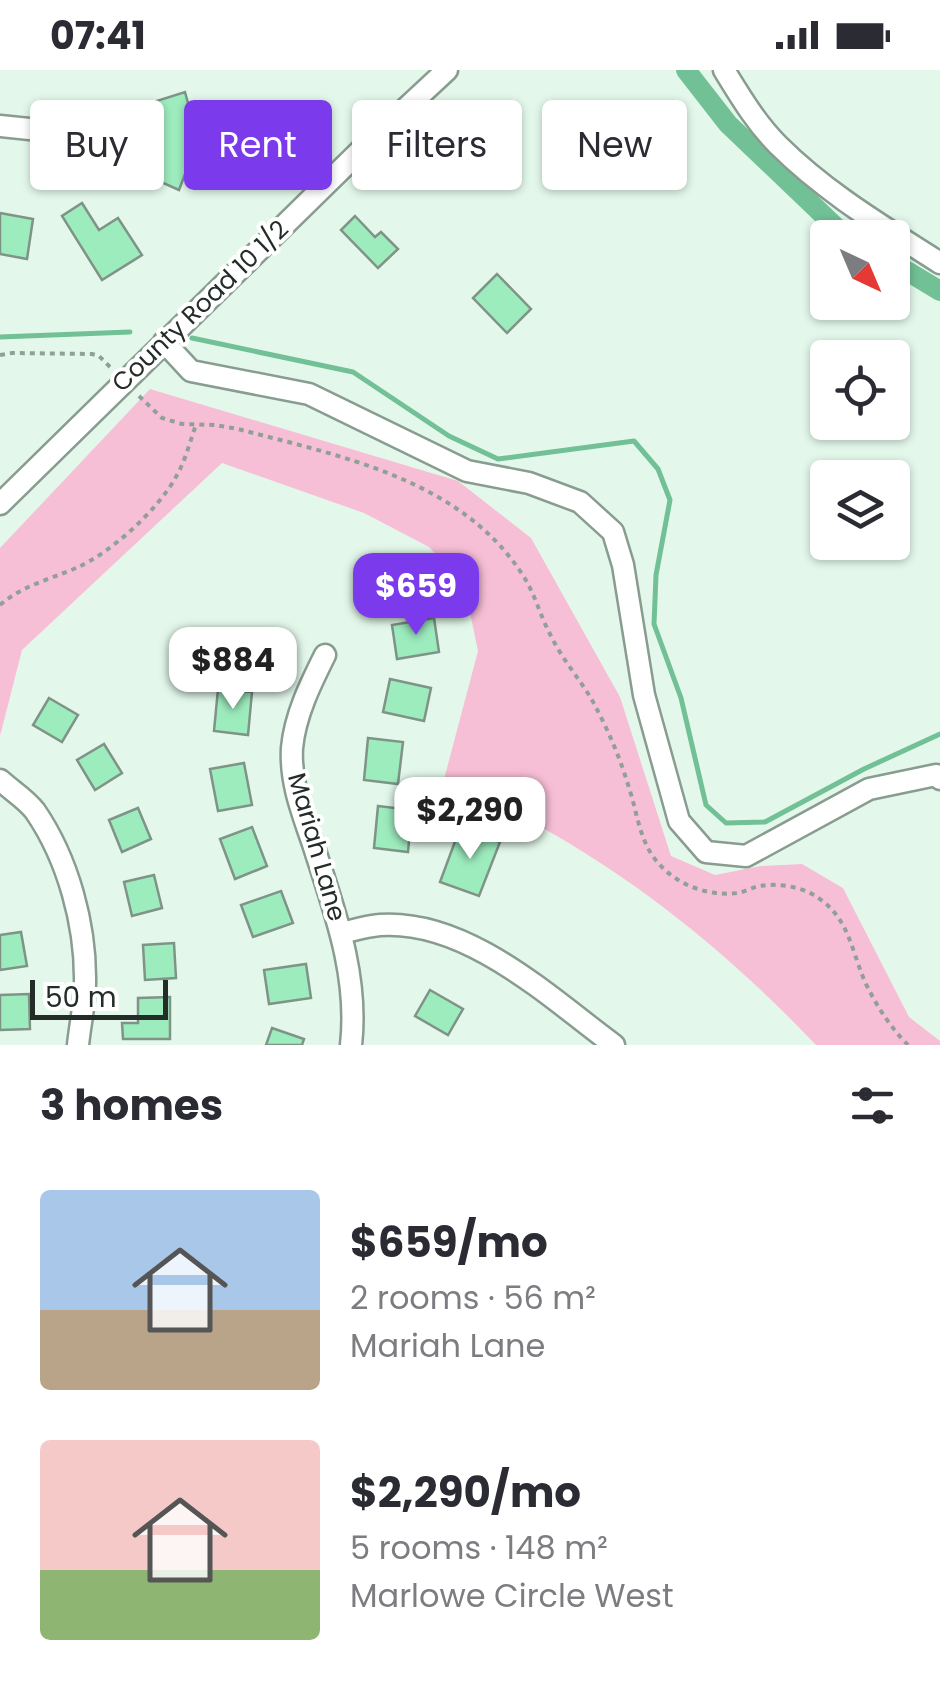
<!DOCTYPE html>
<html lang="en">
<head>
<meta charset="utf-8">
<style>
	:root { --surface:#fff; --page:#f7f7f7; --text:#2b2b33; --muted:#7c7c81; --accent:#7c3aed }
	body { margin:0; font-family:Poppins,sans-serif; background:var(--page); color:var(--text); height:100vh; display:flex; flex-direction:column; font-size:38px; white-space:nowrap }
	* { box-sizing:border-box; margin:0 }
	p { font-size:32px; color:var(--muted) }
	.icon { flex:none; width:55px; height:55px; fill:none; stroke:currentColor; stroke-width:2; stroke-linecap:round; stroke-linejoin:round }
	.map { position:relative; height:975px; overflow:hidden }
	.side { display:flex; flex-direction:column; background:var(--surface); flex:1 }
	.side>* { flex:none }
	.banner { position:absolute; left:30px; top:30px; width:880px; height:90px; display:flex; gap:20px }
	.needle { width:65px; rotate:136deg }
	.buttons { position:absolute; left:810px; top:150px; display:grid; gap:20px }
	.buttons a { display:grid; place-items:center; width:100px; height:100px; border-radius:10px; background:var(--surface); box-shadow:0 2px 8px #0004; font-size:50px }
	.scale { position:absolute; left:30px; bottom:25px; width:138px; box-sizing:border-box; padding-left:10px; border:5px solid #242c27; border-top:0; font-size:28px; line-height:35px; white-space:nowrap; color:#242c27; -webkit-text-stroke:8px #fff; paint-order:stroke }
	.price { position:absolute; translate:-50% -85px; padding:0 22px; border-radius:20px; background:#fff; color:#222; font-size:32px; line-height:65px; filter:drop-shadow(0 2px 5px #0008) }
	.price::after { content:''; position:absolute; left:50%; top:60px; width:30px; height:22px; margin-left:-15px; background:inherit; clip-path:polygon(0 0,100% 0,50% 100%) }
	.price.selected { background:var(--accent); color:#fff }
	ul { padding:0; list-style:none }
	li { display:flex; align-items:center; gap:30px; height:250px; padding:0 40px }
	li span { display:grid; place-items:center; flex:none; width:280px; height:200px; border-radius:10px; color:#555 }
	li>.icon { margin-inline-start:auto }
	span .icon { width:120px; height:120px; fill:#fffc; stroke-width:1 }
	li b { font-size:42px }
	h2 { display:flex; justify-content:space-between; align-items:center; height:120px; padding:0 40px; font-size:42px }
	.tag { padding:0 35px; border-radius:10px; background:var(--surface); box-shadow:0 2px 8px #0004; font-size:35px; line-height:90px }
	.tag.selected { background:var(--accent); color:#fff }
	.status { display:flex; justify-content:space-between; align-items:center; height:70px; padding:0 50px; background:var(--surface); direction:ltr }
	.status svg { height:28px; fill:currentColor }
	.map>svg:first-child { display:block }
	.green { fill:#f7bfd6 }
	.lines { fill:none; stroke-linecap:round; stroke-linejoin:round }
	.stream { stroke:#72c095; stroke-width:5 }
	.canal { stroke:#72c095; stroke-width:20 }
	.building { fill:#9decbe; stroke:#7f9387; stroke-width:2.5 }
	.minor-casing { stroke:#889c90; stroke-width:25 }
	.path { stroke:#91a097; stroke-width:4; stroke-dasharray:5 5; stroke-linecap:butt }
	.minor { stroke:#fff; stroke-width:20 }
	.labels { text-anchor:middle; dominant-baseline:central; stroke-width:8; stroke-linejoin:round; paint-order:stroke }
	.street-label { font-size:25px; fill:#242c27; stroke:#fff }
</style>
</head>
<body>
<div class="status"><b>07:41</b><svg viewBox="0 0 49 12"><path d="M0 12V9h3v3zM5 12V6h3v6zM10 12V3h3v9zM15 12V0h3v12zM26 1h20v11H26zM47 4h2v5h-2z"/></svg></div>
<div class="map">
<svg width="940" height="975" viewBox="0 0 940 975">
	<rect width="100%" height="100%" fill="#e3f8eb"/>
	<path class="green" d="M150,319L458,411L531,468L620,627L671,786L715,805L761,796L802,794L843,818L909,947L940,971V975H816C739,894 652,821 555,765C519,744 481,729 443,713L478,581L464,514L429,477L364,443L222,393L22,580L0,666V478Z"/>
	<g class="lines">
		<path class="stream" d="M0,267L130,262
			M192,268L353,302L449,366L498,389L634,371L658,399L670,430L656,505L654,554L681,628L706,735L726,753L765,752L864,699L940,664"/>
		<path class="canal" d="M686,0L728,54L840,161L851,168
			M892,192L940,221"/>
	</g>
	<path class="building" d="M185,22L198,70L179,120L143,104L160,75L147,34Z
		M82,133L99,160L118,148L142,185L102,210L62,146Z
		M0,143L33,149L27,189L0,184Z
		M355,146L375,167L381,162L398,179L378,198L341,160Z
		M497,204L531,239L507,263L473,228Z
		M383,487L409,509L382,541L355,519Z
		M434,548L439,582L397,589L392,555Z
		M390,609L431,618L424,651L383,642Z
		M218,619L252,622L248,665L214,661Z
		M49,628L78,645L62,672L33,655Z
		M368,668L403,672L398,714L364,710Z
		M104,674L122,703L95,720L77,690Z
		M244,693L252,735L218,741L210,699Z
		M378,736L412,740L408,782L374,778Z
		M138,738L151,769L122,782L109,750Z
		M252,757L267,796L235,809L220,769Z
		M460,758L500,772L479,826L440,812Z
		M154,805L162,838L132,846L124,812Z
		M281,821L293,853L253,867L241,835Z
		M21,862L27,896L0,900V865Z
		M174,873L176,908L145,910L143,875Z
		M306,894L311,928L269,934L264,900Z
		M430,920L463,939L448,965L415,946Z
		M29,924L30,959L0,960V925Z
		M170,927V969H123L122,953H138V928Z
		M272,958L304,969L302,975H266Z"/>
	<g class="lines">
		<defs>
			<path id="minor" d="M724,0C740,26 756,53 778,75C826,123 884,157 940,193
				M0,56L39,60
				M164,272L191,301L309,324L467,401L529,413L580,432L613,462L623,495L644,625L679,751L706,782L746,786L869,719L936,705L940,709
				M0,434L361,80L447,0
				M325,585C311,613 295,645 292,678C290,712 302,742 313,774C334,840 359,905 351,975
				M0,710C11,720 26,729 35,741C68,789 86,855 85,913C85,933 80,955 78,975
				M342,863C354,860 367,856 380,855C467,849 549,927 614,975"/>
		</defs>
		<use href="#minor" class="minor-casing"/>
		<path class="path" d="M0,285L12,283L92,284L99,286L112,299
			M139,326L162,348L182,354L215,355L238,359C340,386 460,409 522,504C535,523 540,546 551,566C562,589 579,608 592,630C599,643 606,657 612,671C619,687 625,704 630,721C637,743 639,765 652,785C671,813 705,827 738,823C745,822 752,817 760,816C776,813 797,816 812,824C849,845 850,877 865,912C876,935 890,957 908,975
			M0,535C23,515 49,510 76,498C111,483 159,439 177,405C186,389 190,371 196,355"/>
		<use href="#minor" class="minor"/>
	</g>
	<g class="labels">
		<g class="street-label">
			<text transform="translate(200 236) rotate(-44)">County Road 10 1/2</text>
			<text transform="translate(317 777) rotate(74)">Mariah Lane</text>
		</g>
	</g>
</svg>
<div class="buttons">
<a><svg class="needle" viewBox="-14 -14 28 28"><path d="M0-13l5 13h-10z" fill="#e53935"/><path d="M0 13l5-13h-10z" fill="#7c7c81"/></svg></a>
<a><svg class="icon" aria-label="locate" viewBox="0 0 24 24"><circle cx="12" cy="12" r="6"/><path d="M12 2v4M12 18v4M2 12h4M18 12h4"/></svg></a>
<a><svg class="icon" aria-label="layers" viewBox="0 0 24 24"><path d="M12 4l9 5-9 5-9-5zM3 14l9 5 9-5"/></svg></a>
</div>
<div class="scale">50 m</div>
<b class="price selected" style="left:416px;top:568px">$659</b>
<b class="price" style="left:233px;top:642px">$884</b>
<b class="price" style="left:470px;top:792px">$2,290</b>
<div class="banner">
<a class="tag">Buy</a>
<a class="tag selected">Rent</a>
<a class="tag">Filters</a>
<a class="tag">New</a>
</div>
</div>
<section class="side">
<h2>3 homes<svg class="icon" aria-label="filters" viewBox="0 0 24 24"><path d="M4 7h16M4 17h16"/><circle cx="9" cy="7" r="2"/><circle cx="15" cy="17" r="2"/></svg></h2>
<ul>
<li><span style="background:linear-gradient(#a9c7e8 60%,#b9a48a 0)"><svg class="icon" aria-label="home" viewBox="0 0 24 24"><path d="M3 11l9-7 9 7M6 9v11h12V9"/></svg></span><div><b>$659/mo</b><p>2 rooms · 56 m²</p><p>Mariah Lane</p></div></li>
<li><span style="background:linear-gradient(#f6c9c9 65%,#8fb573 0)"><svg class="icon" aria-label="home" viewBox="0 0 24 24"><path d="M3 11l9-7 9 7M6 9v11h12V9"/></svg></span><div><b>$2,290/mo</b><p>5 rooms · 148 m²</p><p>Marlowe Circle West</p></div></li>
</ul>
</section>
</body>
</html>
